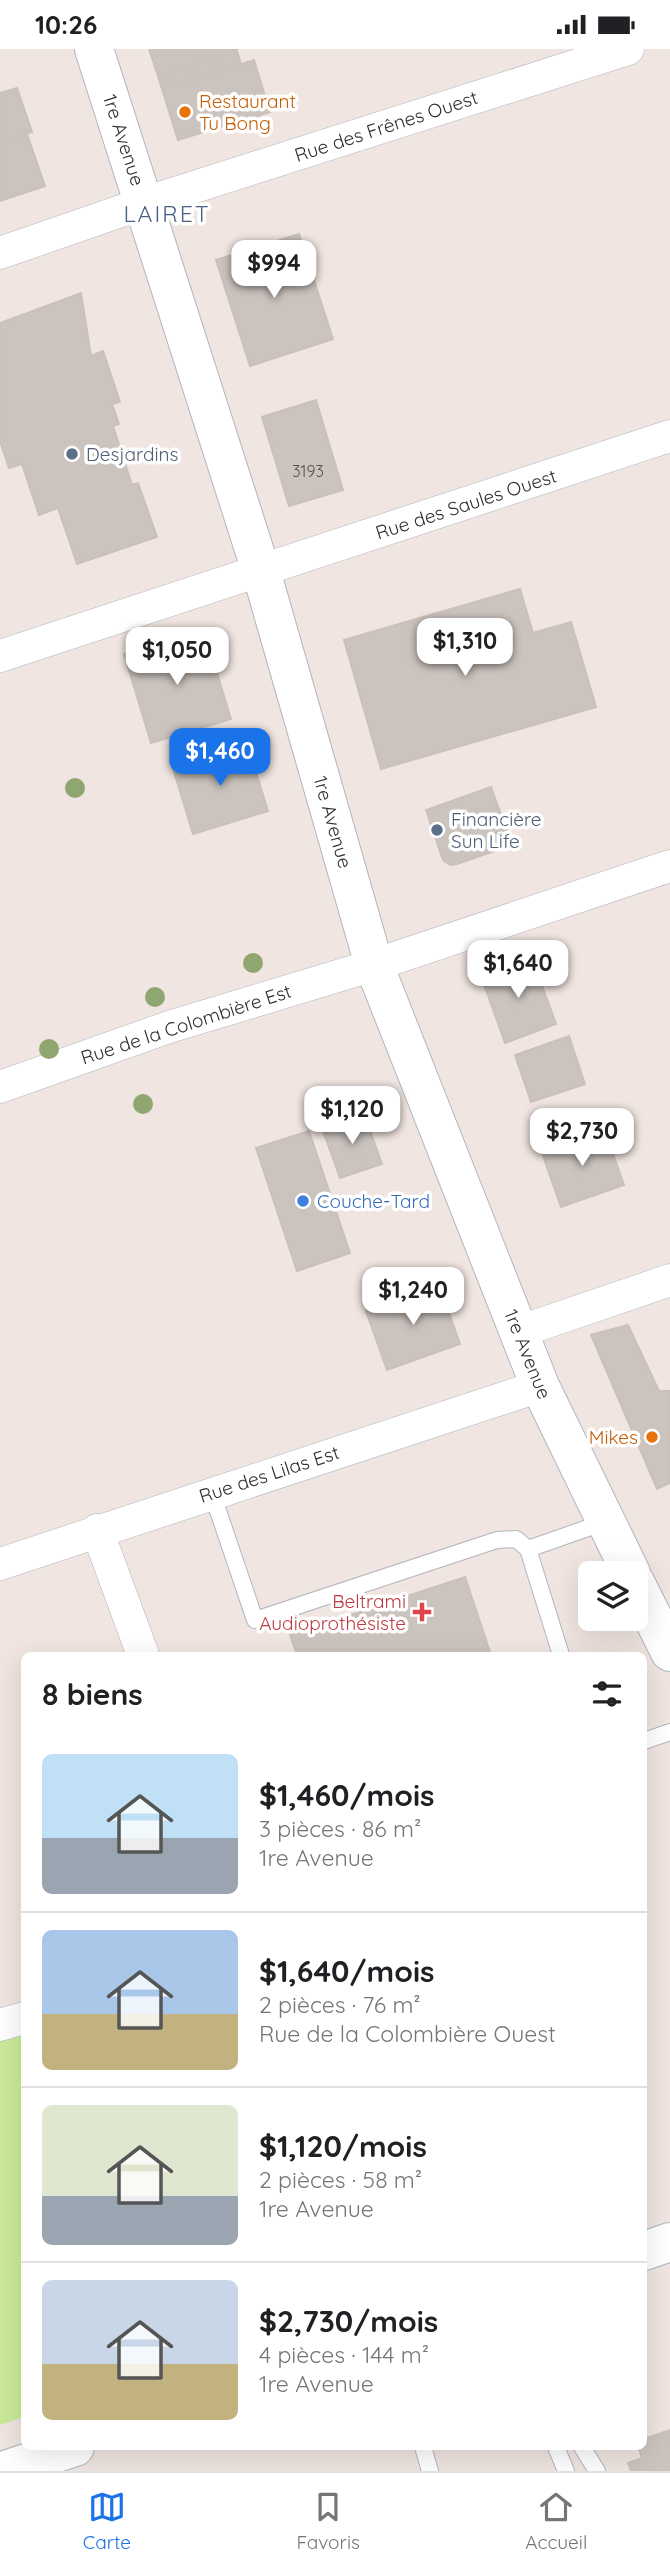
<!DOCTYPE html>
<html lang="fr">
<head>
<meta charset="utf-8">
<style>
	:root { --surface:#fff; --page:#f6f6f6; --text:#202124; --muted:#757577; --line:#e0e0e0; --accent:#1a73e8 }
	body { margin:0; font-family:Quicksand,sans-serif; background:var(--page); color:var(--text); height:100vh; display:flex; flex-direction:column; font-size:26px; white-space:nowrap }
	* { box-sizing:border-box; margin:0 }
	p { font-size:23px; color:var(--muted) }
	.icon { flex:none; width:38px; height:38px; fill:none; stroke:currentColor; stroke-width:2; stroke-linecap:round; stroke-linejoin:round }
	.map { position:relative; flex:1; overflow:hidden }
	.drawer { position:absolute; left:21px; top:1603px; width:626px; height:798px; display:flex; flex-direction:column; background:var(--surface); border-radius:10px; box-shadow:0 7px 28px #0002 }
	.drawer>* { flex:none }
	.buttons { position:absolute; left:578px; top:1512px; display:grid; gap:14px }
	.buttons a { display:grid; place-items:center; width:70px; height:70px; border-radius:10px; background:var(--surface); box-shadow:0 7px 28px #0002; font-size:35px }
	.price { position:absolute; translate:-50% -60px; padding:0 16px; border-radius:14px; background:#fff; color:#222; font-size:23px; line-height:46px; filter:drop-shadow(0 2px 4px #0008) }
	.price::after { content:''; position:absolute; left:50%; top:42px; width:21px; height:16px; margin-left:-10px; background:inherit; clip-path:polygon(0 0,100% 0,50% 100%) }
	.price.current { background:var(--accent); color:#fff }
	ul { padding:0; list-style:none }
	li { display:flex; align-items:center; gap:21px; height:175px; padding:0 21px }
	li+li { border-top:2px solid var(--line) }
	li span { display:grid; place-items:center; flex:none; width:196px; height:140px; border-radius:10px; color:#555 }
	li>.icon { margin-inline-start:auto }
	span .icon { width:84px; height:84px; fill:#fffc; stroke-width:1 }
	li b { font-size:30px }
	h2 { display:flex; justify-content:space-between; align-items:center; height:84px; padding:0 21px; font-size:30px }
	.status { display:flex; justify-content:space-between; align-items:center; height:49px; padding:0 35px; background:var(--surface); direction:ltr }
	.status svg { height:19px; fill:currentColor }
	.dock { display:flex; justify-content:space-around; align-items:center; height:98px; border-top:2px solid var(--line); background:var(--surface); font-size:19px; color:var(--muted) }
	.dock a { display:grid; justify-items:center; gap:4px }
	.dock .current { color:var(--accent) }
	.map>svg:first-child { display:block }
	.green { fill:#caea99 }
	.building { fill:#cbc3be; stroke:#ccc0b9; stroke-width:2 }
	.lines { fill:none; stroke-linecap:round; stroke-linejoin:round }
	.service-casing { stroke:#b0b6be; stroke-width:18 }
	.minor-casing { stroke:#b0b6be; stroke-width:33 }
	.tertiary-casing { stroke:#b0b6be; stroke-width:40 }
	.service { stroke:#fff; stroke-width:16 }
	.minor { stroke:#fff; stroke-width:32 }
	.tertiary { stroke:#fff; stroke-width:38 }
	.tree { fill:#90a671 }
	.food-dot { fill:#e8710a; stroke:#fff; stroke-width:2.5 }
	.service-dot { fill:#5c6f8a; stroke:#fff; stroke-width:2.5 }
	.shop-dot { fill:#3f7fe0; stroke:#fff; stroke-width:2.5 }
	.health-dot { fill:#e0444e; stroke:#fff; stroke-width:2.5 }
	.labels { text-anchor:middle; dominant-baseline:central; stroke-width:7; stroke-linejoin:round; paint-order:stroke }
	.number-label { font-size:16px; fill:#555352 }
	.food-label { font-size:19px; fill:#c56008; stroke:#fff; text-anchor:start }
	.street-label { font-size:19px; fill:#2e2e2e; stroke:#fff }
	.service-label { font-size:19px; fill:#4e5e75; stroke:#fff; text-anchor:start }
	.shop-label { font-size:19px; fill:#366cbe; stroke:#fff; text-anchor:start }
	.health-label { font-size:19px; fill:#be3a42; stroke:#fff; text-anchor:end }
	.quarter-label { font-size:23px; letter-spacing:2px; fill:#4a6383; stroke:#fff }
</style>
</head>
<body>
<div class="status"><b>10:26</b><svg viewBox="0 0 49 12"><path d="M0 12V9h3v3zM5 12V6h3v6zM10 12V3h3v9zM15 12V0h3v12zM26 1h20v11H26zM47 4h2v5h-2z"/></svg></div>
<div class="map">
<svg width="670" height="2422" viewBox="0 0 670 2422">
	<rect width="100%" height="100%" fill="#f0e5e0"/>
	<path class="green" d="M24,1984V2368L0,2376V1992Z"/>
	<path class="building" d="M149,0H237V2L158,27Z
		M237,2L241,15L162,40L158,27Z
		M254,11L270,63L178,91L162,40Z
		M17,39L32,83L0,94V44Z
		M27,85L45,137L0,152V94Z
		M299,185L333,290L250,317L216,211Z
		M81,244L91,307L103,302L120,353L112,355L119,375L113,377L132,436L138,434L157,488L77,515L58,459L39,466L22,415L9,419L0,392V274Z
		M316,351L343,441L289,457L262,368Z
		M520,540L533,584L571,573L596,658L381,720L344,591Z
		M204,581L231,670L151,694L124,605Z
		M247,694L268,762L193,785L172,716Z
		M491,738L512,796L457,815L450,816L443,811L426,761Z
		M532,909L556,975L505,994L481,927Z
		M569,987L585,1035L531,1053L515,1006Z
		M364,1065L382,1115L340,1129L322,1079Z
		M604,1079L624,1136L561,1158L541,1101Z
		M309,1082L350,1204L297,1222L256,1099Z
		M439,1236L460,1295L387,1321L366,1262Z
		M628,1276L659,1342H670V1434L657,1440L591,1286Z
		M465,1528L491,1606H297L290,1586Z
		M670,2381V2422H631L628,2414L642,2409L638,2398H644V2390Z"/>
	<g class="lines">
		<defs>
			<path id="service" d="M212,1444L255,1571L497,1491L516,1490L528,1500
				M561,1606L528,1500L605,1473
				M644,1692L670,1683
				M423,2398L430,2422
				M556,2398L566,2422
				M582,2398L597,2422"/>
			<path id="minor" d="M0,204L144,154L628,0
				M0,607L670,387
				M0,1038L169,978L374,916L670,817
				M518,1283L670,1231
				M97,1481L143,1606
				M0,1515L540,1337
				M0,1976L24,1969"/>
			<path id="tertiary" d="M94,0L261,522L374,916L540,1337L631,1524
				M635,1533L670,1603
				M644,2202L670,2193
				M2,2422L75,2398"/>
		</defs>
		<use href="#service" class="service-casing"/>
		<use href="#minor" class="minor-casing"/>
		<use href="#tertiary" class="tertiary-casing"/>
		<use href="#service" class="service"/>
		<use href="#minor" class="minor"/>
		<use href="#tertiary" class="tertiary"/>
	</g>
	<g class="tree">
		<circle cx="75" cy="739" r="10"/>
		<circle cx="253" cy="914" r="10"/>
		<circle cx="155" cy="948" r="10"/>
		<circle cx="49" cy="1000" r="10"/>
		<circle cx="143" cy="1055" r="10"/>
	</g>
	<g class="food-dot">
		<circle cx="185" cy="63" r="7"/>
		<circle cx="652" cy="1388" r="7"/>
	</g>
	<g class="service-dot">
		<circle cx="72" cy="405" r="7"/>
		<circle cx="437" cy="781" r="7"/>
	</g>
	<circle class="shop-dot" cx="303" cy="1152" r="7"/>
	<path class="health-dot" d="M418.5 1552.5h7v7h7v7h-7v7h-7v-7h-7v-7h7z"/>
	<g class="labels">
		<g class="number-label">
			<text x="308" y="422">3193</text>
		</g>
		<g class="food-label">
			<text x="199" y="52">Restaurant<tspan x="199" dy="22">Tu Bong</tspan></text>
			<text x="638" y="1388" text-anchor="end">Mikes</text>
		</g>
		<g class="street-label">
			<text transform="translate(386 77) rotate(-18)">Rue des Frênes Ouest</text>
			<text transform="translate(124 91) rotate(72)">1re Avenue</text>
			<text transform="translate(466 455) rotate(-18)">Rue des Saules Ouest</text>
			<text transform="translate(333 773) rotate(74)">1re Avenue</text>
			<text transform="translate(186 975) rotate(-18)">Rue de la Colombière Est</text>
			<text transform="translate(528 1305) rotate(68)">1re Avenue</text>
			<text transform="translate(269 1425) rotate(-18)">Rue des Lilas Est</text>
		</g>
		<g class="service-label">
			<text x="86" y="405">Desjardins</text>
			<text x="451" y="770">Financière<tspan x="451" dy="22">Sun Life</tspan></text>
		</g>
		<g class="shop-label">
			<text x="317" y="1152">Couche-Tard</text>
		</g>
		<g class="health-label">
			<text x="406" y="1552">Beltrami<tspan x="406" dy="22">Audioprothésiste</tspan></text>
		</g>
		<g class="quarter-label">
			<text x="167" y="164">LAIRET</text>
		</g>
	</g>
</svg>
<div class="buttons">
<a><svg class="icon" aria-label="layers" viewBox="0 0 24 24"><path d="M12 4l9 5-9 5-9-5zM3 14l9 5 9-5"/></svg></a>
</div>
<b class="price" style="left:274px;top:251px">$994</b>
<b class="price" style="left:465px;top:629px">$1,310</b>
<b class="price" style="left:177px;top:638px">$1,050</b>
<b class="price current" style="left:220px;top:739px">$1,460</b>
<b class="price" style="left:518px;top:951px">$1,640</b>
<b class="price" style="left:352px;top:1097px">$1,120</b>
<b class="price" style="left:582px;top:1119px">$2,730</b>
<b class="price" style="left:413px;top:1278px">$1,240</b>
<section class="drawer">
<h2>8 biens<svg class="icon" aria-label="filters" viewBox="0 0 24 24"><path d="M4 7h16M4 17h16"/><circle cx="9" cy="7" r="2"/><circle cx="15" cy="17" r="2"/></svg></h2>
<ul>
<li><span style="background:linear-gradient(#bfe0f5 60%,#9aa5b1 0)"><svg class="icon" aria-label="home" viewBox="0 0 24 24"><path d="M3 11l9-7 9 7M6 9v11h12V9"/></svg></span><div><b>$1,460/mois</b><p>3 pièces · 86 m²</p><p>1re Avenue</p></div></li>
<li><span style="background:linear-gradient(#a9c7e8 60%,#c2b280 0)"><svg class="icon" aria-label="home" viewBox="0 0 24 24"><path d="M3 11l9-7 9 7M6 9v11h12V9"/></svg></span><div><b>$1,640/mois</b><p>2 pièces · 76 m²</p><p>Rue de la Colombière Ouest</p></div></li>
<li><span style="background:linear-gradient(#dfe7d0 65%,#9aa5b1 0)"><svg class="icon" aria-label="home" viewBox="0 0 24 24"><path d="M3 11l9-7 9 7M6 9v11h12V9"/></svg></span><div><b>$1,120/mois</b><p>2 pièces · 58 m²</p><p>1re Avenue</p></div></li>
<li><span style="background:linear-gradient(#c9d6e8 60%,#c2b280 0)"><svg class="icon" aria-label="home" viewBox="0 0 24 24"><path d="M3 11l9-7 9 7M6 9v11h12V9"/></svg></span><div><b>$2,730/mois</b><p>4 pièces · 144 m²</p><p>1re Avenue</p></div></li>
</ul>
</section>
</div>
<nav class="dock">
<a class="current"><svg class="icon" aria-label="map" viewBox="0 0 24 24"><path d="M3 6l6-2 6 2 6-2v14l-6 2-6-2-6 2zM9 4v14M15 6v14"/></svg>Carte</a>
<a><svg class="icon" aria-label="saved" viewBox="0 0 24 24"><path d="M7 4h10v16l-5-4-5 4z"/></svg>Favoris</a>
<a><svg class="icon" aria-label="home" viewBox="0 0 24 24"><path d="M3 11l9-7 9 7M6 9v11h12V9"/></svg>Accueil</a>
</nav>
</body>
</html>
